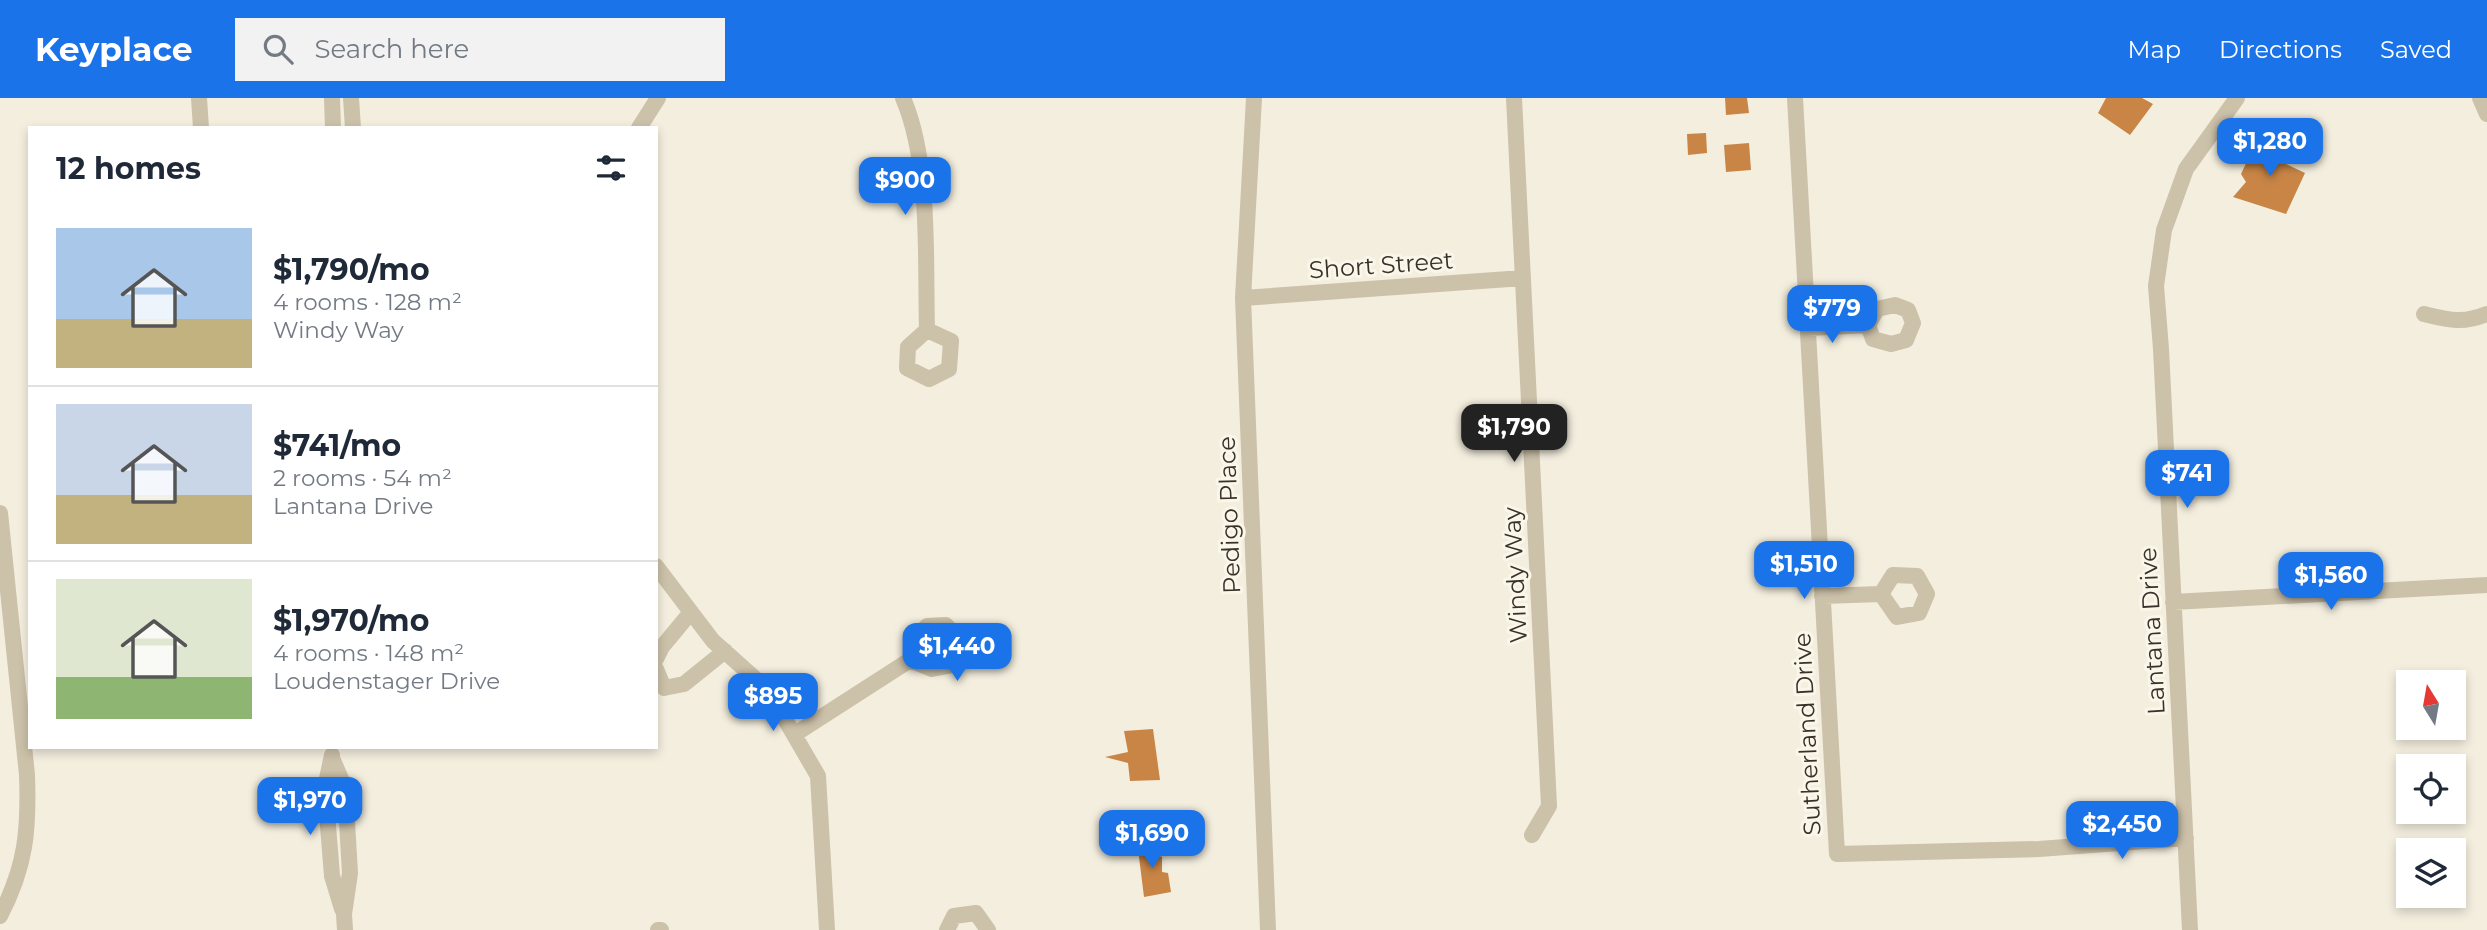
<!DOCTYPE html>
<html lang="en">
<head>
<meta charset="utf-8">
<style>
	:root { --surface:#fff; --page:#f2f2f3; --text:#1f2937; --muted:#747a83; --line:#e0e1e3; --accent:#1a73e8 }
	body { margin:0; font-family:Montserrat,sans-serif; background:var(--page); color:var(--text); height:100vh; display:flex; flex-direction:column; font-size:26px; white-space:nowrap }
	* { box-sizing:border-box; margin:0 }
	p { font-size:23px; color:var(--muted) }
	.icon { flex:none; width:38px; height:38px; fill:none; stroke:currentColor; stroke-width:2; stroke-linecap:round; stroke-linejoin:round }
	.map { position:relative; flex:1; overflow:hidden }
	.side { position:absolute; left:28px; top:28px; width:630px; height:623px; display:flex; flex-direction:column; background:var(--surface); border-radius:0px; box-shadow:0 4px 10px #0003 }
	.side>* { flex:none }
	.needle { width:46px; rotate:349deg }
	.fabs { position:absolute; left:2396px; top:572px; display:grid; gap:14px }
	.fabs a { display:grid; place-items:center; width:70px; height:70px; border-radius:0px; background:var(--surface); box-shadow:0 4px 10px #0003; font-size:35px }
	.price { position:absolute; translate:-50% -60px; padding:0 16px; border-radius:14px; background:var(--accent); color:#fff; font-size:23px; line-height:46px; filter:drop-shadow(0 2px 4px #0008) }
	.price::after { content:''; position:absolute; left:50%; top:42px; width:21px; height:16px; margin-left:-10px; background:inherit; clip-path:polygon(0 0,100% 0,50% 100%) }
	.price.selected { background:#222; color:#fff }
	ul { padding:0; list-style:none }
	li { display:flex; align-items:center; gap:21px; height:175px; padding:0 28px }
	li+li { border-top:2px solid var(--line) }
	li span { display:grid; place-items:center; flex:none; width:196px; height:140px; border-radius:0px; color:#555 }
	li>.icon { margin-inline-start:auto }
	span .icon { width:84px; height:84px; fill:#fffc; stroke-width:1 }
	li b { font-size:30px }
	h2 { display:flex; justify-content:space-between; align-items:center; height:84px; padding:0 28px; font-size:30px }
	header { display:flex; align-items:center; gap:42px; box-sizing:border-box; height:98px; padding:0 35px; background:var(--accent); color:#fff }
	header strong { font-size:33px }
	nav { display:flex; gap:38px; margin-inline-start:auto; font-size:24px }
	.search { width:490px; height:63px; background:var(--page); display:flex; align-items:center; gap:18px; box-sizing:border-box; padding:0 24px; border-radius:0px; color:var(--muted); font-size:26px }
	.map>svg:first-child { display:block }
	.building { fill:#c98546 }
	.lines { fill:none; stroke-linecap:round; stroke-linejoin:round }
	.street { stroke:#ccc1a9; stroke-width:16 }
	.labels { text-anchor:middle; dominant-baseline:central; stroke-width:6; stroke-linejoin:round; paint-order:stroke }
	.street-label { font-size:24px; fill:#393229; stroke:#faf7ea }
</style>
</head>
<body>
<header>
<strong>Keyplace</strong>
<div class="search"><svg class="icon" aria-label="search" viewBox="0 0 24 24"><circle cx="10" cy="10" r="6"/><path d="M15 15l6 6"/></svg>Search here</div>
<nav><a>Map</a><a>Directions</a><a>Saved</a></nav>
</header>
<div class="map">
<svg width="2487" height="832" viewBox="0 0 2487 832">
	<rect width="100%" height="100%" fill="#f3eede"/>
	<path class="building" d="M1725,0H1747L1749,15L1726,17Z
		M2106,0H2142L2153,6L2130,37L2098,15Z
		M1706,35L1707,55L1688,57L1687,36Z
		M2258,40L2289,54L2284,65L2305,75L2286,116L2233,99L2246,84L2241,76Z
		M1749,45L1751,72L1726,74L1724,47Z
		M1153,631L1160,682L1130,683L1128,665L1105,659L1128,654L1124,633Z
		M1153,741L1156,757L1162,759V774L1168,775L1171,794L1144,799L1137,743Z"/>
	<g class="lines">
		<path class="street" d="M199,0L201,30
			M332,0L333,30
			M351,0L353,30
			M903,0C931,65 925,161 927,232L908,249L907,270L929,281L949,271L951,243L927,232
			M1254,0L1243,200L1268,832
			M1514,0L1549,708L1532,737
			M1795,0L1837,756L2039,751L2186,740
			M2480,0L2487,16
			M639,30L658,0
			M1243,200L1523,180
			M2424,216C2449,222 2463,226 2487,216
			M1808,230L1868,227L1877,211L1895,207L1908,212L1913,225L1906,242L1891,246L1873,241L1868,227
			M0,415L27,677C29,732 26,768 0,818
			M656,468L713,543L768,592L818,678L827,832
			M1822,498L1881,496L1897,519L1919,515L1927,496L1917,478L1893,477L1881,496
			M2173,504L2487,487
			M656,561L662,549L691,514
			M656,571L664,590L684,586L725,553
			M795,636L910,562L932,571L953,567L959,543L946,527L927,528L915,541L910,562
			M332,657L325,690L332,778L342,811
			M332,660L345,690L350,775L344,816L345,832
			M658,832H661
			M947,832L954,818L976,815L988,832
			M2190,832L2161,251L2156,188L2164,132L2186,71L2237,0"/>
	</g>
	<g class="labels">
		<g class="street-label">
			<text transform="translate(1381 167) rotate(-4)">Short Street</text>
			<text transform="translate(1229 417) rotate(-92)">Pedigo Place</text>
			<text transform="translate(1515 477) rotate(-93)">Windy Way</text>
			<text transform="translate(2152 533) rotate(-93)">Lantana Drive</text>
			<text transform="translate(1807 636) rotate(-93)">Sutherland Drive</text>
		</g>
	</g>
</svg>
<div class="fabs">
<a><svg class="needle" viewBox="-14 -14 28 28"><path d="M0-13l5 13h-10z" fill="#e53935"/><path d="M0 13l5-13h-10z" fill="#747a83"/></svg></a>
<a><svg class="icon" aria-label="locate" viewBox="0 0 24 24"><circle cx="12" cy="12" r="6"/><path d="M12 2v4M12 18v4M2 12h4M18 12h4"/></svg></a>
<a><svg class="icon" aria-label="layers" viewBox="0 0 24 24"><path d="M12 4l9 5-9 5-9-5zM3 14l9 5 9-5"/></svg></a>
</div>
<b class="price" style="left:2270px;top:80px">$1,280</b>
<b class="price" style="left:905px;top:119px">$900</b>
<b class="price" style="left:1832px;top:247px">$779</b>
<b class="price selected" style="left:1514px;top:366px">$1,790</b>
<b class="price" style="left:2187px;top:412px">$741</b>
<b class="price" style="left:1804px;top:503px">$1,510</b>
<b class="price" style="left:2331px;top:514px">$1,560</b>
<b class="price" style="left:957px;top:585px">$1,440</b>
<b class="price" style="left:773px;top:635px">$895</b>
<b class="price" style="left:310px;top:739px">$1,970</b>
<b class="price" style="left:2122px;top:763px">$2,450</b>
<b class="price" style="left:1152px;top:772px">$1,690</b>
<section class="side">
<h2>12 homes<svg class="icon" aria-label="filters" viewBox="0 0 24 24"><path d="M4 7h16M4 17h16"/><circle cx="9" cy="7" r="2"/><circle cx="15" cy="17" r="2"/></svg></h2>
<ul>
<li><span style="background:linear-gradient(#a9c7e8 65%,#c2b280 0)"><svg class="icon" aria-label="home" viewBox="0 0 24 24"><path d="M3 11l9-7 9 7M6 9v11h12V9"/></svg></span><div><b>$1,790/mo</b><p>4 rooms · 128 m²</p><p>Windy Way</p></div></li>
<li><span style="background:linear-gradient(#c9d6e8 65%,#c2b280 0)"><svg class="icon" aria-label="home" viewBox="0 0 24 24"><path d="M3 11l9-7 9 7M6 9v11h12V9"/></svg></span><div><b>$741/mo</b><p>2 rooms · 54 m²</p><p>Lantana Drive</p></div></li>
<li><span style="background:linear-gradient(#dfe7d0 70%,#8fb573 0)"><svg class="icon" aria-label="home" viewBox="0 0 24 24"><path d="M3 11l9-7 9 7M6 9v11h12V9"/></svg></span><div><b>$1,970/mo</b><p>4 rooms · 148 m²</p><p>Loudenstager Drive</p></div></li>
</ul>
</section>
</div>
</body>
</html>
